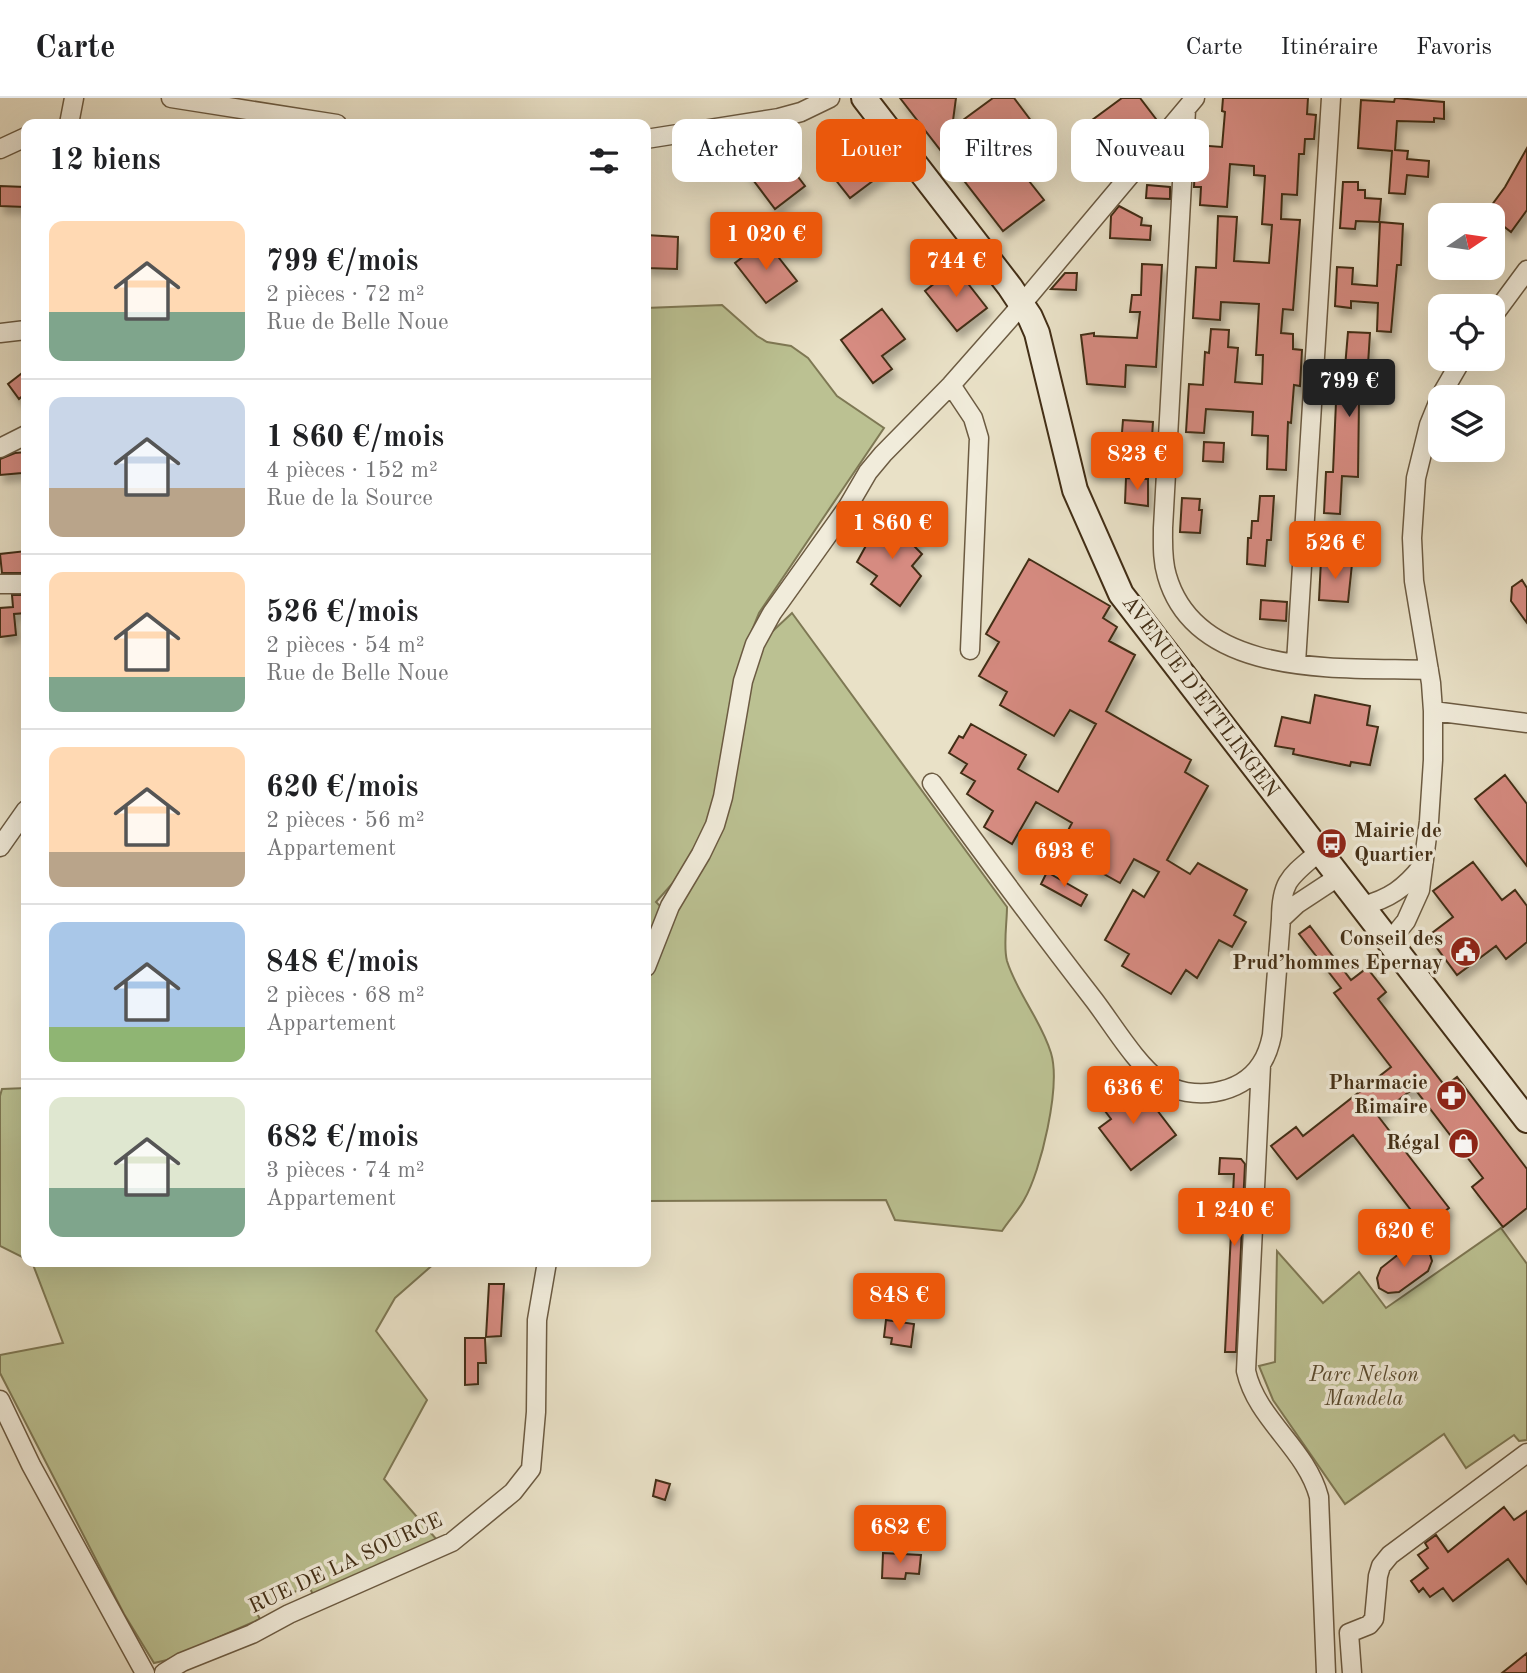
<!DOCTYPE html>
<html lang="fr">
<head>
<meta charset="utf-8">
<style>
	:root { --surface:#fff; --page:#f2f2f2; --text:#202124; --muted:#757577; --line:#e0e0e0; --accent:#ea580c }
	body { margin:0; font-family:"Old Standard TT",serif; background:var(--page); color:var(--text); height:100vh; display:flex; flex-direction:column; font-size:26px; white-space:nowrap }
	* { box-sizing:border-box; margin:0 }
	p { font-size:23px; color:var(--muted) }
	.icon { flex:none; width:38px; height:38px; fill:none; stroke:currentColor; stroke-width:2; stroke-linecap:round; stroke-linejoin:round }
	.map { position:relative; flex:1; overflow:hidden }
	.drawer { position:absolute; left:21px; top:21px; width:630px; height:1148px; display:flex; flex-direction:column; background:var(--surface); border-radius:14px; box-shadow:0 7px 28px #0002 }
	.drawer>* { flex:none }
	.guide { position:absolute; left:672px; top:21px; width:665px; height:63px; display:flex; gap:14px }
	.needle { width:46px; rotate:77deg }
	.fabs { position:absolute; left:1428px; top:105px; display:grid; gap:14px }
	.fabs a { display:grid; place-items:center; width:77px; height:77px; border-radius:14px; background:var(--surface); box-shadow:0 7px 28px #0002; font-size:35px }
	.price { position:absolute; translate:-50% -60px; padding:0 16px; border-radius:7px; background:var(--accent); color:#fff; font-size:23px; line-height:46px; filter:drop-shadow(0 2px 4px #0008) }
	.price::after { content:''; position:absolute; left:50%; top:42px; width:21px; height:16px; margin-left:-10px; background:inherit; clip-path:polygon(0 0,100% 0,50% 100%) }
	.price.on { background:#222; color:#fff }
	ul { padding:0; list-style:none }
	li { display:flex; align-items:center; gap:21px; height:175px; padding:0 28px }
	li+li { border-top:2px solid var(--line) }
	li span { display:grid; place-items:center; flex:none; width:196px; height:140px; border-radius:14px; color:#555 }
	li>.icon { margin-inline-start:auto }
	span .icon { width:84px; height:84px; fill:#fffc; stroke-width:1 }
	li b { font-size:30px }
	h2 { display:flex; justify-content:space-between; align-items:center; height:84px; padding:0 28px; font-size:30px }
	.chip { padding:0 24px; border-radius:14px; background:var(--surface); box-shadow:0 7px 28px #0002; font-size:24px; line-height:63px }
	.chip.on { background:var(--accent); color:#fff }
	header { display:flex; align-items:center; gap:42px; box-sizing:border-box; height:98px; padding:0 35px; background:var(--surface); border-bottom:2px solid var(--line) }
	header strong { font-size:33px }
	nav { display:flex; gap:38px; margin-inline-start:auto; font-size:24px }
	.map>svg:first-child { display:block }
	.green { fill:#bbc192; stroke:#7e7854; stroke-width:2 }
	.building { fill:#d68b81; stroke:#422e16; stroke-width:2; filter:url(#shadow) }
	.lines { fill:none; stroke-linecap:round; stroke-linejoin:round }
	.street-casing { stroke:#6c5b42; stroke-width:21 }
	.secondary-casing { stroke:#422e16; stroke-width:28 }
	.street { stroke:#f1ecdb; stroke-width:18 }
	.secondary { stroke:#f1ecdb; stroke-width:24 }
	.labels { text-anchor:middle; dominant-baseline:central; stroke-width:7; stroke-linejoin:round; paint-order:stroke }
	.street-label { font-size:21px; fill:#422e16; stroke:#f1ecdb }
	.poi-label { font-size:21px; font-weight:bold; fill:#422e16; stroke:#f1ecdb; text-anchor:end }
	.park-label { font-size:21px; font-style:italic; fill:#5a4b2f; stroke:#f1ecdb }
</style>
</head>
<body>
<header>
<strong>Carte</strong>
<nav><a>Carte</a><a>Itinéraire</a><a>Favoris</a></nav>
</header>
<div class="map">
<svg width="1527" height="1575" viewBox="0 0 1527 1575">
	<defs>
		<filter id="shadow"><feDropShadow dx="4" dy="7" stdDeviation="3.5" flood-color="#0004"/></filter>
	</defs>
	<rect width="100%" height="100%" fill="#e9e1c7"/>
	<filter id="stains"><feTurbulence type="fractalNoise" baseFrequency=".00286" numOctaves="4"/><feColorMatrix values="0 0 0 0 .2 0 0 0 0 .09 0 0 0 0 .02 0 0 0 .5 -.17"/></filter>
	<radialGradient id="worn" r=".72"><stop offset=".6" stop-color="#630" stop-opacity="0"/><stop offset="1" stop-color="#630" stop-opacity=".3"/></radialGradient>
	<path class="green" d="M722,207L757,238L767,244L791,248L808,260L837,298L884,330L759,515L742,557L733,595L727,640L710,722L687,769L656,804L661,809L646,852V210Z
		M792,515L1007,809C1007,825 1003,848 1007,863C1017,895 1041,922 1051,955C1061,988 1041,1073 1024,1102C1018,1113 1009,1122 1002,1133L895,1122L886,1102L646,1103V881L666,826L686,792L744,616L761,544Z
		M26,990V1161L0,1148V998L2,991Z
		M1501,1130L1527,1166V1342L1519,1343L1514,1337L1466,1370L1444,1336L1345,1406L1273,1302L1259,1268L1275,1264L1277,1153L1323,1205L1359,1174L1386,1210Z
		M32,1164H436L395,1200L376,1233L427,1302L384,1381L437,1442L314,1499L309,1488L254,1510L260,1521L167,1562L154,1565L124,1516L0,1275V1257L63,1245Z"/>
	<path class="building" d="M900,0H956L952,30L993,0H1014L1038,32L1007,55L1044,102L1003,133Z
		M1122,0H1140L1156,21L1107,58L1084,28Z
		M1223,0H1308L1307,16L1316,17L1314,41H1305L1304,56H1299L1297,97L1282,96L1281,121L1300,122L1293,212L1283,211L1281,235L1293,236V251L1302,252L1300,288L1294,287L1291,325L1288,324L1286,372L1267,371L1268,338L1252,337L1253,314L1206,311L1204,335L1186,334L1189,286L1203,287L1205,254L1209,255L1211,231L1229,232L1228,249L1238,250L1235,284L1262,286L1263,257H1256L1259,206L1221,204L1220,222L1193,220L1196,169L1216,170L1218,118L1237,119L1234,163L1269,165L1272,127L1262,126L1265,78L1254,77V68L1230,66L1227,109L1200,107L1201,89H1194L1196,47L1222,49L1225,14L1222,13Z
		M1395,0L1444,4V21L1434,20V24L1397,23L1395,52L1408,53L1407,61L1429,63L1428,79L1407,77L1405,96L1389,95L1392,53L1358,50L1361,2L1394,4Z
		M868,40L890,70L850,100L827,71Z
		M774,47L805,88L775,111L744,70Z
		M1527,50V112L1511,134L1493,120V117L1486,115L1505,89Z
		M1343,84H1358V92H1365V100L1381,101L1379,124L1356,123L1355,131L1340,130Z
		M1147,87L1170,89V101L1146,100Z
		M0,88L25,89V109L0,108Z
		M1119,108L1142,120L1141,127L1151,128L1150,142L1110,140L1111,118Z
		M1380,124L1403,126L1401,167H1397L1391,234L1377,233L1378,205L1351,203V210L1335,208L1337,169L1353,170L1352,186L1377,188Z
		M646,137L678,139L677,171L646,170Z
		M765,142L797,183L766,205L735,165Z
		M1142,166L1162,167L1156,269L1126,267L1125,289L1087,286L1081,237L1094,235V238L1137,240L1140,214H1130L1132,197H1141Z
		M955,169L987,210L957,233L925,193Z
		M1065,175H1077L1076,192L1051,191Z
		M882,211L905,241L882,258L892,271L873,285L841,242Z
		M1348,234L1370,235L1367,282H1375L1374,296H1371L1370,302L1359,301L1358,379L1342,378L1340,416L1324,415L1326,374H1333L1336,304L1342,305Z
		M26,272V295L19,301L8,286Z
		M1123,322L1153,324L1151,355L1124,353V348L1121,347Z
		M1204,344L1224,345L1223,364L1203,363Z
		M26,354V371H22V375L0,377V361L15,355Z
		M1126,380L1148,381V408L1125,405Z
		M1260,398H1274L1271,442H1267L1265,468L1247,466L1248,440H1251L1252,423H1258Z
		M1182,400L1200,401L1199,412H1202L1200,435L1180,434Z
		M879,422L889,429L902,427L919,439L913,447L922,456L912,468L921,478L900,508L871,486L877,478L857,464L874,433L880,431Z
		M26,453V475H2L0,456Z
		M1029,461L1110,508L1103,520L1117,529L1109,543L1135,557L1106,613L1191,662L1185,674L1208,688L1167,762L1190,776L1198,765L1247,792L1234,817L1246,824L1232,849L1219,842L1197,880L1186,872L1171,896L1122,868L1129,856L1105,842L1133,792L1144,799L1159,774L1134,761L1120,785L1095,771L1102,759L1065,738L1072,725L1036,704L1012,746L984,729L993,713L967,696L975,683L961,675L967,666L949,655L959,638L963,640L971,626L1026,657L1018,671L1058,694L1096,626L1070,612L1054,638L1000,607L1007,594L979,578L999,544L986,536Z
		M1321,462L1352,466L1348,504L1319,502Z
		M1522,482L1527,490V525L1511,503L1512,489Z
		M12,497H26V515L14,516L16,537L0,539V510L13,509Z
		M1261,502L1287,504L1286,523L1260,521Z
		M1315,597L1370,608L1367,627L1378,629L1370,667L1351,664L1350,668L1293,656L1294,651L1275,648L1282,619L1310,625Z
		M1505,677L1527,706V768L1475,701Z
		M1473,764L1502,802L1515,792L1527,808V844L1506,861L1496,848L1457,877L1428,838L1453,819L1433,793Z
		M1047,774L1087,797L1081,808L1041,786Z
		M1310,828L1351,882L1367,870L1386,894L1378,901L1445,988L1457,979L1527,1071V1110L1503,1129L1472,1089L1483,1080L1414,990L1378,1018L1449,1110L1424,1129L1353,1037L1297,1081L1271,1048L1296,1029L1303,1038L1391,969L1334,895L1341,890L1299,836Z
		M1119,982L1138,1007L1147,999L1176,1037L1131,1072L1099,1030L1111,1021L1096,1001Z
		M1220,1060L1241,1061L1245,1066L1236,1254H1225L1234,1076H1219Z
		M1420,1147L1429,1153L1432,1163L1428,1173L1399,1194L1388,1195L1379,1190L1377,1180L1381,1170L1409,1148Z
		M489,1186H504L501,1238L486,1239Z
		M886,1222L914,1226L911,1249L891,1246L892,1240L884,1239Z
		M465,1240H485L486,1265H478V1286L465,1287Z
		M656,1382L670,1386L665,1402L653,1398Z
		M1504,1409L1514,1422L1527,1413V1486L1508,1461L1453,1503L1443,1490L1430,1499L1423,1490L1419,1494L1411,1483L1428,1470L1418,1457L1428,1450L1425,1445L1436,1437L1448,1454Z
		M883,1455L921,1457L919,1476L906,1475L905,1481L882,1480Z
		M1527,1555V1575H1502Z"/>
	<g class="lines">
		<defs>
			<path id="street" d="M171,0L337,26
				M1186,12L1163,430C1163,446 1162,462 1167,478C1197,582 1343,569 1429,572
				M69,26L74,0
				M646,41L779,20L801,14L830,0
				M0,51L26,39
				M1493,218L1527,172
				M0,235L26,232
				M951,287L973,320L979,340L970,552
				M1440,299L1462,261
				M0,350L26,337
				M0,486H26
				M1296,565L1331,0
				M1433,613L1527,625
				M932,685C985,758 1039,831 1094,902C1113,927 1136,966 1161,984C1191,1004 1241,997 1261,966C1267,957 1270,947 1272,937L1281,821
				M0,749L26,712
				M1319,754C1291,778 1281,782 1281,821L1297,806L1338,779
				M1362,808C1389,801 1405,790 1422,768
				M1389,844L1406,823L1420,792L1429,723L1433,662V613L1431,585L1414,483L1412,440L1416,380L1429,327L1440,300
				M646,869L670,808L701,756L715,727L723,699L743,583L755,546L772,515L847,410L868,374L883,356L951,287L1011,219L1195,0
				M1261,967L1246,1273C1257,1322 1306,1350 1319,1399L1326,1575
				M0,1302L31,1367L145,1575
				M164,1575L182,1564L252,1536L289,1516L452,1444L513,1394L531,1371L536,1314L537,1222L547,1164
				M1352,1575L1349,1535L1369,1527L1374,1521L1378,1478L1381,1468L1390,1457L1527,1355"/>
			<path id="secondary" d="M864,0L1010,189L1030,219L1037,235L1075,392L1121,496L1527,1022"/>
		</defs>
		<use href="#street" class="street-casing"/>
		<use href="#secondary" class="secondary-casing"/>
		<use href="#street" class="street"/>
		<use href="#secondary" class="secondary"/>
	</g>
	<defs>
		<symbol id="bus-disc" viewBox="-11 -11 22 22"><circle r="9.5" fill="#8f2418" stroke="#f1ecdb"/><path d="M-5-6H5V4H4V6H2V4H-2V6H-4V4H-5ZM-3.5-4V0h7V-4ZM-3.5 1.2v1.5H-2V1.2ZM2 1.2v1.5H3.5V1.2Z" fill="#fff"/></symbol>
		<symbol id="civic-disc" viewBox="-11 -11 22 22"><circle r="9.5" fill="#8f2418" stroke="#f1ecdb"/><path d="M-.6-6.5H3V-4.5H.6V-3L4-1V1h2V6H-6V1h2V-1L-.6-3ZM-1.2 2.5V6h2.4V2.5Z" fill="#fff"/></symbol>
		<symbol id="pharmacy-disc" viewBox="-11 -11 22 22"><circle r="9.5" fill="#8f2418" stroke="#f1ecdb"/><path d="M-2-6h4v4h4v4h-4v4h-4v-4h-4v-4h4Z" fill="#fff"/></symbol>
		<symbol id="shop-disc" viewBox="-11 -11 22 22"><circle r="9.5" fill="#8f2418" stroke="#f1ecdb"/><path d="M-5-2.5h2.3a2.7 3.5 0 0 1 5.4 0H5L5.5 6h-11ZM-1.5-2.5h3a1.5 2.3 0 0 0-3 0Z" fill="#fff"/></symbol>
	</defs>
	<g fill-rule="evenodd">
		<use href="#bus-disc" x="1314" y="728" width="35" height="35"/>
		<use href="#civic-disc" x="1448" y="836" width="35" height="35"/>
		<use href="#pharmacy-disc" x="1434" y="980" width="35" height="35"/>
		<use href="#shop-disc" x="1446" y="1028" width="35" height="35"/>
	</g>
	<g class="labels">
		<g class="street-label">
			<text transform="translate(1200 599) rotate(53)">AVENUE D'ETTLINGEN</text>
			<text transform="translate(346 1466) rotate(-25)">RUE DE LA SOURCE</text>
		</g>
		<g class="poi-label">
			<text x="1354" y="733" text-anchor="start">Mairie de<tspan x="1354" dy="24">Quartier</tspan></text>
			<text x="1443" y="841">Conseil des<tspan x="1443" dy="24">Prud’hommes Epernay</tspan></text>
			<text x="1428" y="985">Pharmacie<tspan x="1428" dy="24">Rimaire</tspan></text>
			<text x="1440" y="1045">Régal</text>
		</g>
		<g class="park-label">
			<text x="1364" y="1277">Parc Nelson<tspan x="1364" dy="24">Mandela</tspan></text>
		</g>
	</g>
	<rect width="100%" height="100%" filter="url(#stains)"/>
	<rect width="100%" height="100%" fill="url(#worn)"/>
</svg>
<div class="fabs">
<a><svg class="needle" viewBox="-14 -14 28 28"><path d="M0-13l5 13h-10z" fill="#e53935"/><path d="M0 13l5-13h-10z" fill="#757577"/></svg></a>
<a><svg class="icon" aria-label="locate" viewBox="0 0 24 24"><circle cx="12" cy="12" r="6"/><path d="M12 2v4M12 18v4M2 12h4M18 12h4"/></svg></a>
<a><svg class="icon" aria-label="layers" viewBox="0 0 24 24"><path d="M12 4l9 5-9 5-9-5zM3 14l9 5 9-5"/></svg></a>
</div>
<b class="price" style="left:766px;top:174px">1 020 €</b>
<b class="price" style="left:956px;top:201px">744 €</b>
<b class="price on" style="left:1349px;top:321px">799 €</b>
<b class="price" style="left:1137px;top:394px">823 €</b>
<b class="price" style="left:892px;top:463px">1 860 €</b>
<b class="price" style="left:1335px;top:483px">526 €</b>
<b class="price" style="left:1064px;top:791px">693 €</b>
<b class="price" style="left:1133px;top:1028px">636 €</b>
<b class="price" style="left:1234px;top:1150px">1 240 €</b>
<b class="price" style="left:1404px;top:1171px">620 €</b>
<b class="price" style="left:899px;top:1235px">848 €</b>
<b class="price" style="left:900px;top:1467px">682 €</b>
<div class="guide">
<a class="chip">Acheter</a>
<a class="chip on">Louer</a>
<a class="chip">Filtres</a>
<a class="chip">Nouveau</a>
</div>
<section class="drawer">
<h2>12 biens<svg class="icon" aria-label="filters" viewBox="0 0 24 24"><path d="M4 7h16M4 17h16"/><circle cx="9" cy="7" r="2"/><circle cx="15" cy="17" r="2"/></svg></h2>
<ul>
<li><span style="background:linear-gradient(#ffd9b3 65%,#7fa58c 0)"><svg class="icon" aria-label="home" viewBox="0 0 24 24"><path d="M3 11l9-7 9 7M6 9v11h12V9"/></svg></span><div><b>799 €/mois</b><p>2 pièces · 72 m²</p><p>Rue de Belle Noue</p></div></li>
<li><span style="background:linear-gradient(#c9d6e8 65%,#b9a48a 0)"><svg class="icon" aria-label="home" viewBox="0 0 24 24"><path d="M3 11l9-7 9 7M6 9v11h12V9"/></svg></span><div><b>1 860 €/mois</b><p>4 pièces · 152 m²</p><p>Rue de la Source</p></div></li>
<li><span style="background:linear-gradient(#ffd9b3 75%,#7fa58c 0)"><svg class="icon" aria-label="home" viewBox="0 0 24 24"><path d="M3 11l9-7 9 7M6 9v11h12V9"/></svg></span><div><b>526 €/mois</b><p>2 pièces · 54 m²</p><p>Rue de Belle Noue</p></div></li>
<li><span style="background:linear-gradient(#ffd9b3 75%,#b9a48a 0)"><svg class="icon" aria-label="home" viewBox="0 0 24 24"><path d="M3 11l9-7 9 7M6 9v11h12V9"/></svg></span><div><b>620 €/mois</b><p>2 pièces · 56 m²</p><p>Appartement</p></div></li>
<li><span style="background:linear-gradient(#a9c7e8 75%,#8fb573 0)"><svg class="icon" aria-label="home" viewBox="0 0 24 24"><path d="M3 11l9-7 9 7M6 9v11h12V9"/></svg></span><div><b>848 €/mois</b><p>2 pièces · 68 m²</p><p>Appartement</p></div></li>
<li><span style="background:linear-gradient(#dfe7d0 65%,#7fa58c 0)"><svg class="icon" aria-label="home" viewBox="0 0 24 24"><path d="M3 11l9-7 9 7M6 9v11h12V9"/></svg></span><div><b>682 €/mois</b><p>3 pièces · 74 m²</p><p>Appartement</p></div></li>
</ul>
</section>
</div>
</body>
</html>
